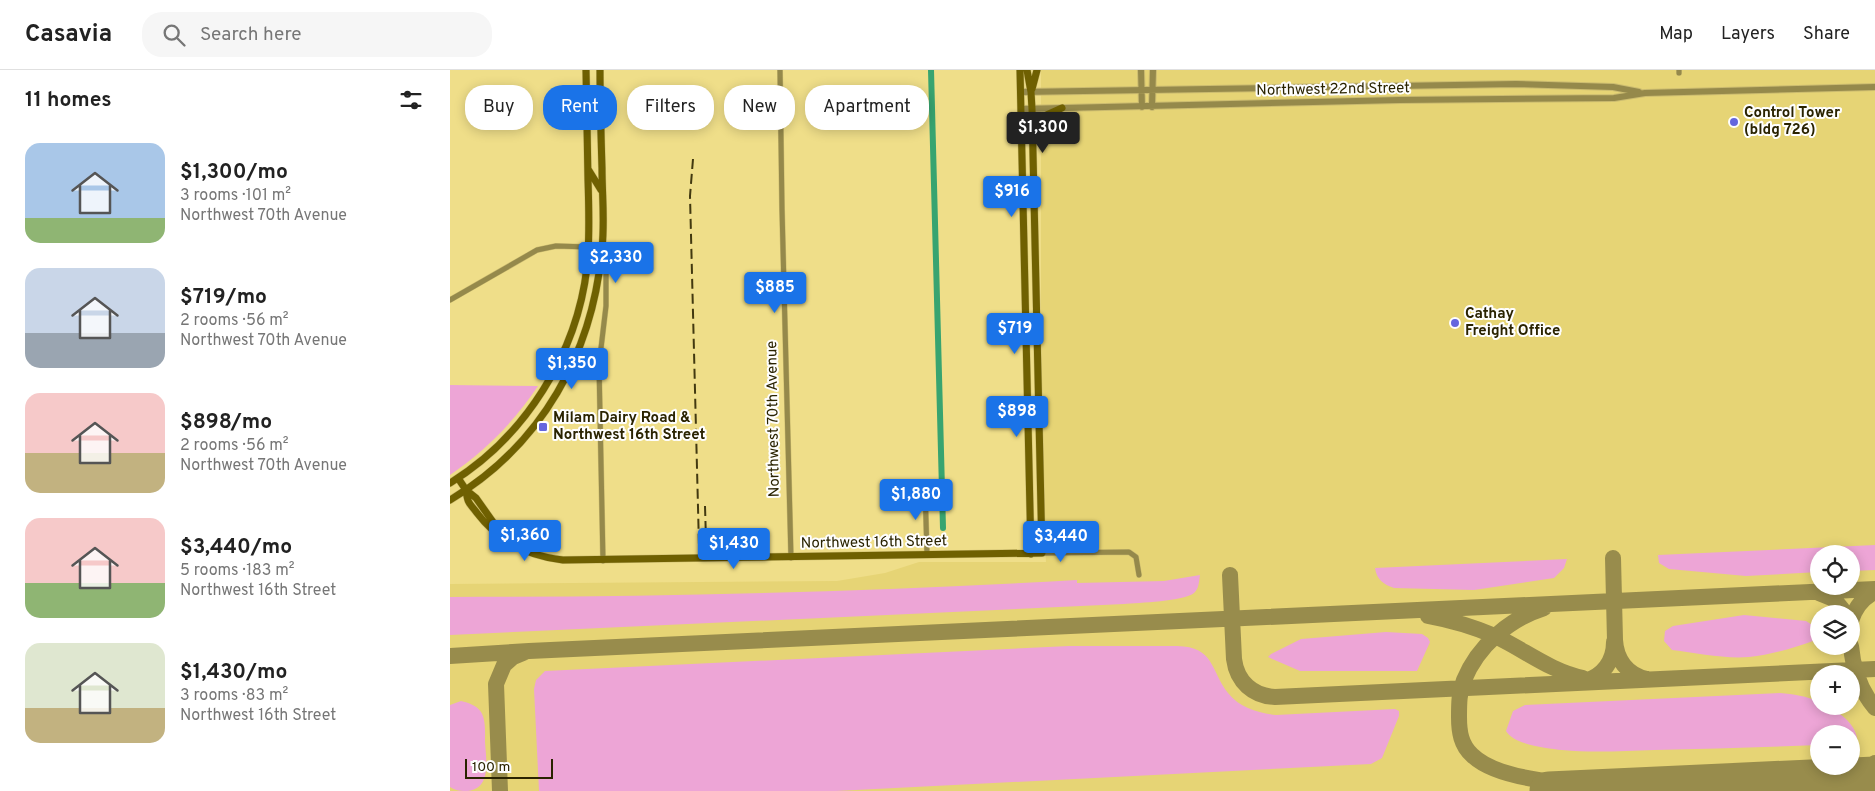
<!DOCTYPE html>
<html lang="en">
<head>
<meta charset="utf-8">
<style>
	:root { --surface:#fff; --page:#f6f6f6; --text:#222; --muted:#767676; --line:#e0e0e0; --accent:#1a73e8 }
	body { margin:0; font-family:Overpass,sans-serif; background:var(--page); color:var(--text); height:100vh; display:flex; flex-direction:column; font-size:19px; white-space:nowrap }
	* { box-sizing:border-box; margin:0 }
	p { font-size:16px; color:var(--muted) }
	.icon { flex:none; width:28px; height:28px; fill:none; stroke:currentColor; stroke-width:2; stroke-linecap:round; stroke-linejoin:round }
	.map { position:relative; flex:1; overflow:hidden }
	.sheet { display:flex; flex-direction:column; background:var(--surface); width:450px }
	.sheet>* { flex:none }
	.guide { position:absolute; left:15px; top:15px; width:475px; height:45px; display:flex; gap:10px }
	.fabs { position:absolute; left:1360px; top:475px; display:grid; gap:10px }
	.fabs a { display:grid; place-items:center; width:50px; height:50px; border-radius:50%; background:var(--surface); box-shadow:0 2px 12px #0003; font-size:25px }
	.scale { position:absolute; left:15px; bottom:12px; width:88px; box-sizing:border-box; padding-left:5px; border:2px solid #2a2300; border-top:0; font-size:14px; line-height:18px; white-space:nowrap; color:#2a2300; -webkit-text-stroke:4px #fefefe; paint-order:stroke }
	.price { position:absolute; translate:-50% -42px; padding:0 11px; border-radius:5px; background:var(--accent); color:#fff; font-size:16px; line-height:32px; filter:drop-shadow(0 1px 2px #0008) }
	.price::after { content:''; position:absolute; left:50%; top:30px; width:15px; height:11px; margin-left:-8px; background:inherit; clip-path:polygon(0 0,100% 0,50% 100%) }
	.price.current { background:#222; color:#fff }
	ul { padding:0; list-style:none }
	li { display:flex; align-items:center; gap:15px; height:125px; padding:0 25px }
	li span { display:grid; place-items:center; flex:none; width:140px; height:100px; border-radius:15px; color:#555 }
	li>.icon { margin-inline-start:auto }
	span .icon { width:60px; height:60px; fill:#fffc; stroke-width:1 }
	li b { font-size:21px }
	h2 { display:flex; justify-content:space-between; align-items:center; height:60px; padding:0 25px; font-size:21px }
	.pill { padding:0 18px; border-radius:20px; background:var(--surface); box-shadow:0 2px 12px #0003; font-size:18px; line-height:45px }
	.pill.current { background:var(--accent); color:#fff }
	header { display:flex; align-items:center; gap:30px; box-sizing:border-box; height:70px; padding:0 25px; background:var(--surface); border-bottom:1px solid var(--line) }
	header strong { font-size:24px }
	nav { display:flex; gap:28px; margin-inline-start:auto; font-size:18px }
	.search { width:350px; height:45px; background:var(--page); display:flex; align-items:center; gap:12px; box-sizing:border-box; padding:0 18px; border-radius:20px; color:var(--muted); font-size:19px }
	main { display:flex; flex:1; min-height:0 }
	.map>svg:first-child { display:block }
	.built { fill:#e6d475; fill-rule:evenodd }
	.green { fill:#eda5d6 }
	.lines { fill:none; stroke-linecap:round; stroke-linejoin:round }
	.canal { stroke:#38a470; stroke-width:6 }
	.taxiway { stroke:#988c4c; stroke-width:16 }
	.runway { stroke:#988c4c; stroke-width:39 }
	.minor-casing { stroke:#ccbc70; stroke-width:6 }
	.tertiary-casing { stroke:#ccbc70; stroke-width:8 }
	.secondary-casing { stroke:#ccbc70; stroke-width:8 }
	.minor { stroke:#95894b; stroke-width:5 }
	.tertiary { stroke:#95894b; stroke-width:6 }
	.secondary { stroke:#6f6001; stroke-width:7 }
	.rail { stroke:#423910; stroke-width:2; stroke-dasharray:10 5; stroke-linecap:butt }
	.poi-dot { fill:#6466de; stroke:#fefefe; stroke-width:2 }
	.labels { text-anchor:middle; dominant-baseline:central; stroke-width:4; stroke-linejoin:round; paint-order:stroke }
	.street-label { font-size:15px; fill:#2a2300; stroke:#fefefe }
	.poi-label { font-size:15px; font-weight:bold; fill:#2a2300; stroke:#fefefe; text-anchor:start }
</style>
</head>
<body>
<header>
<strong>Casavia</strong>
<div class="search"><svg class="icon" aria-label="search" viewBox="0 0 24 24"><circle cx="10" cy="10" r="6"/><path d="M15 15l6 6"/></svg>Search here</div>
<nav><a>Map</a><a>Layers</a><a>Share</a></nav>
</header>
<main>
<section class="sheet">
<h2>11 homes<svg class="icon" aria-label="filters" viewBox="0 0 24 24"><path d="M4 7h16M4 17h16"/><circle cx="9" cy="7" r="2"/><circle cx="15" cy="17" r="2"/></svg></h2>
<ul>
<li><span style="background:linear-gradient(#a9c7e8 75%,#8fb573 0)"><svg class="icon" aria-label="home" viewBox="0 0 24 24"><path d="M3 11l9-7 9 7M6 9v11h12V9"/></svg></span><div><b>$1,300/mo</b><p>3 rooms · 101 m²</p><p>Northwest 70th Avenue</p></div></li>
<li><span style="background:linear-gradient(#c9d6e8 65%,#9aa5b1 0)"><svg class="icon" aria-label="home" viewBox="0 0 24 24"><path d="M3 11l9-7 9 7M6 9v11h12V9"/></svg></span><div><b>$719/mo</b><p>2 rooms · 56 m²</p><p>Northwest 70th Avenue</p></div></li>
<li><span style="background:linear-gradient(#f6c9c9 60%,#c2b280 0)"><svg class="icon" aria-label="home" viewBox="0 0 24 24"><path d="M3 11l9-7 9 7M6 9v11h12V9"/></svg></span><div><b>$898/mo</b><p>2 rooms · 56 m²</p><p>Northwest 70th Avenue</p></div></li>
<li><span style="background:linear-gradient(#f6c9c9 65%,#8fb573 0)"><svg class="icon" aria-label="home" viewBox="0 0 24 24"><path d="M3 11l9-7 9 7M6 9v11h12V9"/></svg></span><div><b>$3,440/mo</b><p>5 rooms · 183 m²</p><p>Northwest 16th Street</p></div></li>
<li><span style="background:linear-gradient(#dfe7d0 65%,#c2b280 0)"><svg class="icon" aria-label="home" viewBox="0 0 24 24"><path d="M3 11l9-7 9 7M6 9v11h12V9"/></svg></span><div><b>$1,430/mo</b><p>3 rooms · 83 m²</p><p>Northwest 16th Street</p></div></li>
</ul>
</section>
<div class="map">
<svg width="1425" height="721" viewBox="0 0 1425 721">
	<rect width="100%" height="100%" fill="#efde89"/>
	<path class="built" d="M591,0H1425V721H0V514L387,511L435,503L469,492H596L591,404ZM1369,484H1401V516H1369ZM1369,544H1401V576H1369ZM1369,604H1401V636H1369ZM1369,664H1401V696H1369Z"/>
	<path class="green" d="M0,315L88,316C64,352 36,380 0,405Z
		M1425,475V500L1401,501V484H1369V502L1296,506L1219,499L1209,493L1208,485Z
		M1117,489L1114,498L1104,508L1024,520L944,518C933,514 927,510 925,498Z
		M750,505C749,511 749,519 744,523C734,531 688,533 674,534L0,565V527C209,527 418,522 627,510V513L714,511Z
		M1294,545L1356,551L1364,556L1368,563L1363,571C1343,578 1321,585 1299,587C1274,589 1247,583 1222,580L1214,571L1215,561L1223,556Z
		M936,562L972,564L978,568L980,572L967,601H850L818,587L821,584L851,569Z
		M619,576H727C765,577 760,600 778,623C790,638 808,643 826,645L945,639L949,641V646L932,688L921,694L386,721H89L84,619L86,610L95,601Z
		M1330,623C1343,624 1357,626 1369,632V636C1383,636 1405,652 1407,668L1401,673V664H1369V675C1314,677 1259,679 1204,680C1174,681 1142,683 1112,680C1097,678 1064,675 1056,661L1063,641L1075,635Z
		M11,631C19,633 26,635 31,642C36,650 35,663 35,672C36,689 42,718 18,721C11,721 6,721 0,717V635Z"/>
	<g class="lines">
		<path class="canal" d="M481,0L493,458"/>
		<path class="taxiway" d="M1163,488L1165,570C1166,589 1177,605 1197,609
			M780,505L784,589C787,612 803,626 825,627L1425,599
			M1369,523L1384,529L1396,544
			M1094,538C1059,549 1028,576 1014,610C1009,622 1009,634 1009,647C1009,662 1011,675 1022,685C1058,721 1184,715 1234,715
			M978,546C1000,550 1024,557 1045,566C1075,580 1100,601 1133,608
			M1401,551C1405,538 1412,528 1425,522
			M1401,576C1403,599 1411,621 1425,638
			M0,586L79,581L1425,519
			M1135,611C1153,606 1164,591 1164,572
			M1383,708L1412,702L1425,693
			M50,721L46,614L54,595L63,587L75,582"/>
		<path class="runway" d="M1099,721L1425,706"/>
		<defs>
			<path id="minor" d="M330,0L332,139L341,488
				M1229,0V3
				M0,230L87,180L106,176L139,177
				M475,417L477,484
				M592,483L679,482L686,487L689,505
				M153,491L149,295L156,236V203L153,184"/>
			<path id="tertiary" d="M691,0L692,37
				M571,22L1066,14L1163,17L1189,22
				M702,37L703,0
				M571,39L950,30L1164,28L1195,23L1425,17"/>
			<path id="secondary" d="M570,0L581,484
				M582,19L587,0
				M582,64L592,47L612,38
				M138,99L151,120
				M8,408L16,420L26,428L55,469
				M0,413C75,367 127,284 137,197C140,168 139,139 138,110C137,73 137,37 136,0
				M16,420C18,435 19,432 27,443C49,472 78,486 113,490L592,483L582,39L581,22L577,0
				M0,430C92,375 143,283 152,178C155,151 152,125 152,98C151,66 150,33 150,0"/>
		</defs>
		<use href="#minor" class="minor-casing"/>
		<use href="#tertiary" class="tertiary-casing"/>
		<use href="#secondary" class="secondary-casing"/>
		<use href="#minor" class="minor"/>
		<use href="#tertiary" class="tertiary"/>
		<use href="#secondary" class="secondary"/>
		<path class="rail" d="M243,89L240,126L249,476
			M255,436L256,470"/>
	</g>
	<g class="poi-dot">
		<circle cx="1284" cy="52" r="5"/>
		<circle cx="1005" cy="253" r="5"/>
		<rect x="88" y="352" width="10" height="10" rx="2.5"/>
	</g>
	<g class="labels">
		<g class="street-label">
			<text transform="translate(883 20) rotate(-1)">Northwest 22nd Street</text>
			<text transform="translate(324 349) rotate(-91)">Northwest 70th Avenue</text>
			<text transform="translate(424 473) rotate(-1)">Northwest 16th Street</text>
		</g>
		<g class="poi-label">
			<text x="1294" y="43">Control Tower<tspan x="1294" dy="17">(bldg 726)</tspan></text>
			<text x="1015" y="244">Cathay<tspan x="1015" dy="17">Freight Office</tspan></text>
			<text x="103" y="348">Milam Dairy Road &amp;<tspan x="103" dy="17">Northwest 16th Street</tspan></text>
		</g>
	</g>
</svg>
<div class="fabs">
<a><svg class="icon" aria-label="locate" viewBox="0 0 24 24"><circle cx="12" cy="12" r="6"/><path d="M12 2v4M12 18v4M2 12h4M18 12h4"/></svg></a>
<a><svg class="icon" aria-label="layers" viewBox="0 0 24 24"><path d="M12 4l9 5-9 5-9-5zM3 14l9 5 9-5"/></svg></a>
<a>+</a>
<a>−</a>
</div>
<div class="scale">100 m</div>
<b class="price current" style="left:593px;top:84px">$1,300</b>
<b class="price" style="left:562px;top:148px">$916</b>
<b class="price" style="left:166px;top:214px">$2,330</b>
<b class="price" style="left:325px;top:244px">$885</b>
<b class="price" style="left:565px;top:285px">$719</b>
<b class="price" style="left:122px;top:320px">$1,350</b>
<b class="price" style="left:567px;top:368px">$898</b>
<b class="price" style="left:466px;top:451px">$1,880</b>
<b class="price" style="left:75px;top:492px">$1,360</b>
<b class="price" style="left:611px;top:493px">$3,440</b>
<b class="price" style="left:284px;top:500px">$1,430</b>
<div class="guide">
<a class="pill">Buy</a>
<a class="pill current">Rent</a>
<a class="pill">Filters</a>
<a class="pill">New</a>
<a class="pill">Apartment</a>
</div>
</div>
</main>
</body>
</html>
